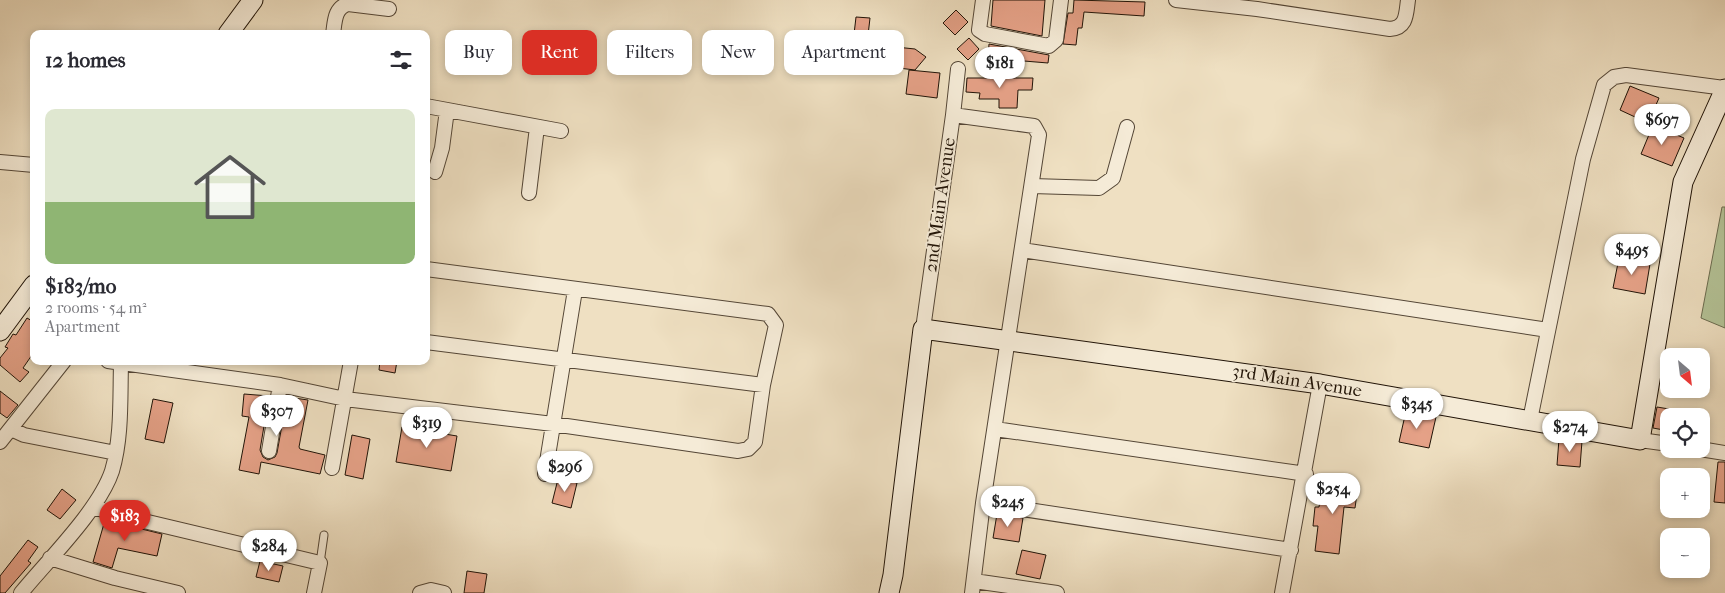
<!DOCTYPE html>
<html lang="en">
<head>
<meta charset="utf-8">
<style>
	:root { --surface:#fff; --page:#f2f2f3; --text:#2b2b33; --muted:#7c7c81; --accent:#d93025 }
	body { margin:0; font-family:"IM FELL French Canon",serif; background:var(--page); color:var(--text); height:100vh; display:flex; flex-direction:column; font-size:19px; white-space:nowrap }
	* { box-sizing:border-box; margin:0 }
	p { font-size:16px; color:var(--muted) }
	.icon { flex:none; width:28px; height:28px; fill:none; stroke:currentColor; stroke-width:2; stroke-linecap:round; stroke-linejoin:round }
	.map { position:relative; flex:1; overflow:hidden }
	.side { position:absolute; left:30px; top:30px; width:400px; height:335px; display:flex; flex-direction:column; background:var(--surface); border-radius:10px; box-shadow:0 2px 8px #0003 }
	.side>* { flex:none }
	.top-card { position:absolute; left:445px; top:30px; width:475px; height:45px; display:flex; gap:10px }
	.needle { width:32px; rotate:152deg }
	.buttons { position:absolute; left:1660px; top:348px; display:grid; gap:10px }
	.buttons a { display:grid; place-items:center; width:50px; height:50px; border-radius:10px; background:var(--surface); box-shadow:0 2px 8px #0003; font-size:25px }
	.price { position:absolute; translate:-50% -42px; padding:0 11px; border-radius:18px; background:#fff; color:#222; font-size:16px; line-height:32px; filter:drop-shadow(0 1px 2px #0008) }
	.price::after { content:''; position:absolute; left:50%; top:30px; width:15px; height:11px; margin-left:-8px; background:inherit; clip-path:polygon(0 0,100% 0,50% 100%) }
	.price.active { background:var(--accent); color:#fff }
	ul { padding:0; list-style:none }
	li { display:grid; align-content:center; gap:10px; height:265px; padding:0 15px }
	li span { display:grid; place-items:center; height:155px; border-radius:10px; color:#555 }
	li>.icon { margin-inline-start:auto }
	span .icon { width:90px; height:90px; fill:#fffc; stroke-width:1 }
	li b { font-size:21px }
	h2 { display:flex; justify-content:space-between; align-items:center; height:60px; padding:0 15px; font-size:21px }
	.chip { padding:0 18px; border-radius:10px; background:var(--surface); box-shadow:0 2px 8px #0003; font-size:18px; line-height:45px }
	.chip.active { background:var(--accent); color:#fff }
	.map>svg:first-child { display:block }
	.green { fill:#b4c397; stroke:#6a6b4f }
	.building { fill:#e5a187; stroke:#201307 }
	.lines { fill:none; stroke-linecap:round; stroke-linejoin:round }
	.lane-casing { stroke:#544636; stroke-width:9 }
	.street-casing { stroke:#544636; stroke-width:16 }
	.secondary-casing { stroke:#201307; stroke-width:21 }
	.lane { stroke:#f5ebd7; stroke-width:7 }
	.street { stroke:#f5ebd7; stroke-width:14 }
	.secondary { stroke:#f5ebd7; stroke-width:19 }
	.labels { text-anchor:middle; dominant-baseline:central; stroke-width:4; stroke-linejoin:round; paint-order:stroke }
	.street-label { font-size:18px; fill:#201307; stroke:#f5ebd7 }
</style>
</head>
<body>
<div class="map">
<svg width="1725" height="593" viewBox="0 0 1725 593">
	<rect width="100%" height="100%" fill="#efe0c2"/>
	<filter id="stains"><feTurbulence type="fractalNoise" baseFrequency=".004" numOctaves="4"/><feColorMatrix values="0 0 0 0 .2 0 0 0 0 .09 0 0 0 0 .02 0 0 0 .5 -.17"/></filter>
	<radialGradient id="worn" r=".72"><stop offset=".6" stop-color="#630" stop-opacity="0"/><stop offset="1" stop-color="#630" stop-opacity=".3"/></radialGradient>
	<path class="green" d="M1722,207H1725V328L1701,318Z"/>
	<path class="building" d="M993,0H1045L1042,36L991,26Z
		M1074,0L1145,2L1144,16L1084,12L1082,28H1078L1076,45L1063,44L1068,13H1073Z
		M956,10L968,22L955,35L943,23Z
		M856,17L870,18L867,44L915,49L926,57L915,70L882,66L883,58H863V44L853,43Z
		M969,38L979,49L968,60L957,49Z
		M989,44L1049,55L1048,63L988,58Z
		M909,70L940,73L937,98L906,94Z
		M967,78H1033L1032,90H1018L1017,108H999V99H979L980,93L966,92Z
		M1630,86L1659,98L1648,123L1620,110Z
		M1653,125L1684,138L1672,166L1641,154Z
		M1619,258L1650,264L1645,294L1613,288Z
		M27,318L34,322V352L23,368L29,372L20,382L0,365V358L8,348L5,347L13,334L16,335Z
		M380,361H397L395,373L379,370Z
		M0,391L18,405L7,418L0,413Z
		M244,394L269,396L260,450L263,457L268,460L275,457L277,453L287,397L308,400L299,447L300,449L325,455L320,474L261,462L259,474L239,470L249,417L242,416Z
		M153,399L173,403L164,443L145,439Z
		M1657,407L1669,409V431L1653,428Z
		M1406,411L1436,417L1429,448L1399,442Z
		M402,427L457,436L451,471L396,462Z
		M352,435L370,439L363,479L345,475Z
		M1559,439L1582,441L1580,467L1557,465Z
		M1718,462H1725V503L1714,502Z
		M558,479L577,483L571,508L552,503Z
		M1323,481L1358,486L1355,508L1344,507L1339,554L1315,551L1318,526H1313L1315,507H1319Z
		M62,489L76,500L60,519L47,510Z
		M997,514L1023,518L1019,542L993,538Z
		M105,520L162,534L157,556L118,548L112,568L93,562Z
		M28,540L38,547L28,561L31,563L5,593H0V576Z
		M1022,550L1046,555L1040,579L1016,574Z
		M260,561L283,566L279,582L256,577Z
		M467,571L487,574L484,593H464Z"/>
	<g class="lines">
		<defs>
			<path id="lane" d="M320,563L324,535"/>
			<path id="street" d="M983,0L979,30L985,34L1049,46L1056,40L1061,0
				M1176,0L1257,9L1390,29C1407,28 1406,14 1408,0
				M333,34C335,22 334,8 348,4L389,9
				M426,106L561,131
				M953,115L958,69
				M0,162L34,165
				M435,172L442,148L447,110
				M1032,186L1099,188L1113,178L1127,127
				M529,193L537,127
				M1022,250L1548,330
				M923,329L953,115L1034,126L1039,135L983,503L972,593
				M426,342L763,385
				M108,361L280,385L345,399L553,424L738,451L748,449L755,442L763,385L776,325L768,314L426,269
				M1530,420L1583,159L1604,85L1614,77L1626,75L1725,88
				M11,429L24,435L116,453
				M995,429L1306,474
				M1640,440L1669,444
				M0,442L64,361
				M1700,449L1725,453
				M269,451L280,385
				M332,468L351,361
				M545,474L575,290
				M983,503L1291,550
				M93,507L131,518L320,563L314,593
				M50,558L115,578L178,593
				M974,581L1057,593
				M21,593C48,560 99,510 112,471C122,437 120,399 121,364
				M420,593L431,590L444,593
				M1282,593L1320,384"/>
			<path id="secondary" d="M228,34L253,0
				M0,331L34,285
				M889,593L893,575L923,329L1320,384L1640,440L1683,182L1725,89"/>
		</defs>
		<use href="#lane" class="lane-casing"/>
		<use href="#street" class="street-casing"/>
		<use href="#secondary" class="secondary-casing"/>
		<use href="#lane" class="lane"/>
		<use href="#street" class="street"/>
		<use href="#secondary" class="secondary"/>
	</g>
	<g class="labels">
		<g class="street-label">
			<text transform="translate(940 205) rotate(-82)">2nd Main Avenue</text>
			<text transform="translate(1297 381) rotate(9)">3rd Main Avenue</text>
		</g>
	</g>
	<rect width="100%" height="100%" filter="url(#stains)"/>
	<rect width="100%" height="100%" fill="url(#worn)"/>
</svg>
<div class="buttons">
<a><svg class="needle" viewBox="-14 -14 28 28"><path d="M0-13l5 13h-10z" fill="#e53935"/><path d="M0 13l5-13h-10z" fill="#7c7c81"/></svg></a>
<a><svg class="icon" aria-label="locate" viewBox="0 0 24 24"><circle cx="12" cy="12" r="6"/><path d="M12 2v4M12 18v4M2 12h4M18 12h4"/></svg></a>
<a>+</a>
<a>−</a>
</div>
<b class="price" style="left:1000px;top:89px">$181</b>
<b class="price" style="left:1662px;top:146px">$697</b>
<b class="price" style="left:1632px;top:276px">$495</b>
<b class="price" style="left:1417px;top:430px">$345</b>
<b class="price" style="left:277px;top:437px">$307</b>
<b class="price" style="left:427px;top:449px">$319</b>
<b class="price" style="left:1570px;top:453px">$274</b>
<b class="price" style="left:565px;top:493px">$296</b>
<b class="price" style="left:1333px;top:515px">$254</b>
<b class="price" style="left:1008px;top:528px">$245</b>
<b class="price active" style="left:125px;top:542px">$183</b>
<b class="price" style="left:269px;top:572px">$284</b>
<div class="top-card">
<a class="chip">Buy</a>
<a class="chip active">Rent</a>
<a class="chip">Filters</a>
<a class="chip">New</a>
<a class="chip">Apartment</a>
</div>
<section class="side">
<h2>12 homes<svg class="icon" aria-label="filters" viewBox="0 0 24 24"><path d="M4 7h16M4 17h16"/><circle cx="9" cy="7" r="2"/><circle cx="15" cy="17" r="2"/></svg></h2>
<ul>
<li><span style="background:linear-gradient(#dfe7d0 60%,#8fb573 0)"><svg class="icon" aria-label="home" viewBox="0 0 24 24"><path d="M3 11l9-7 9 7M6 9v11h12V9"/></svg></span><div><b>$183/mo</b><p>2 rooms · 54 m²</p><p>Apartment</p></div></li>
</ul>
</section>
</div>
</body>
</html>
